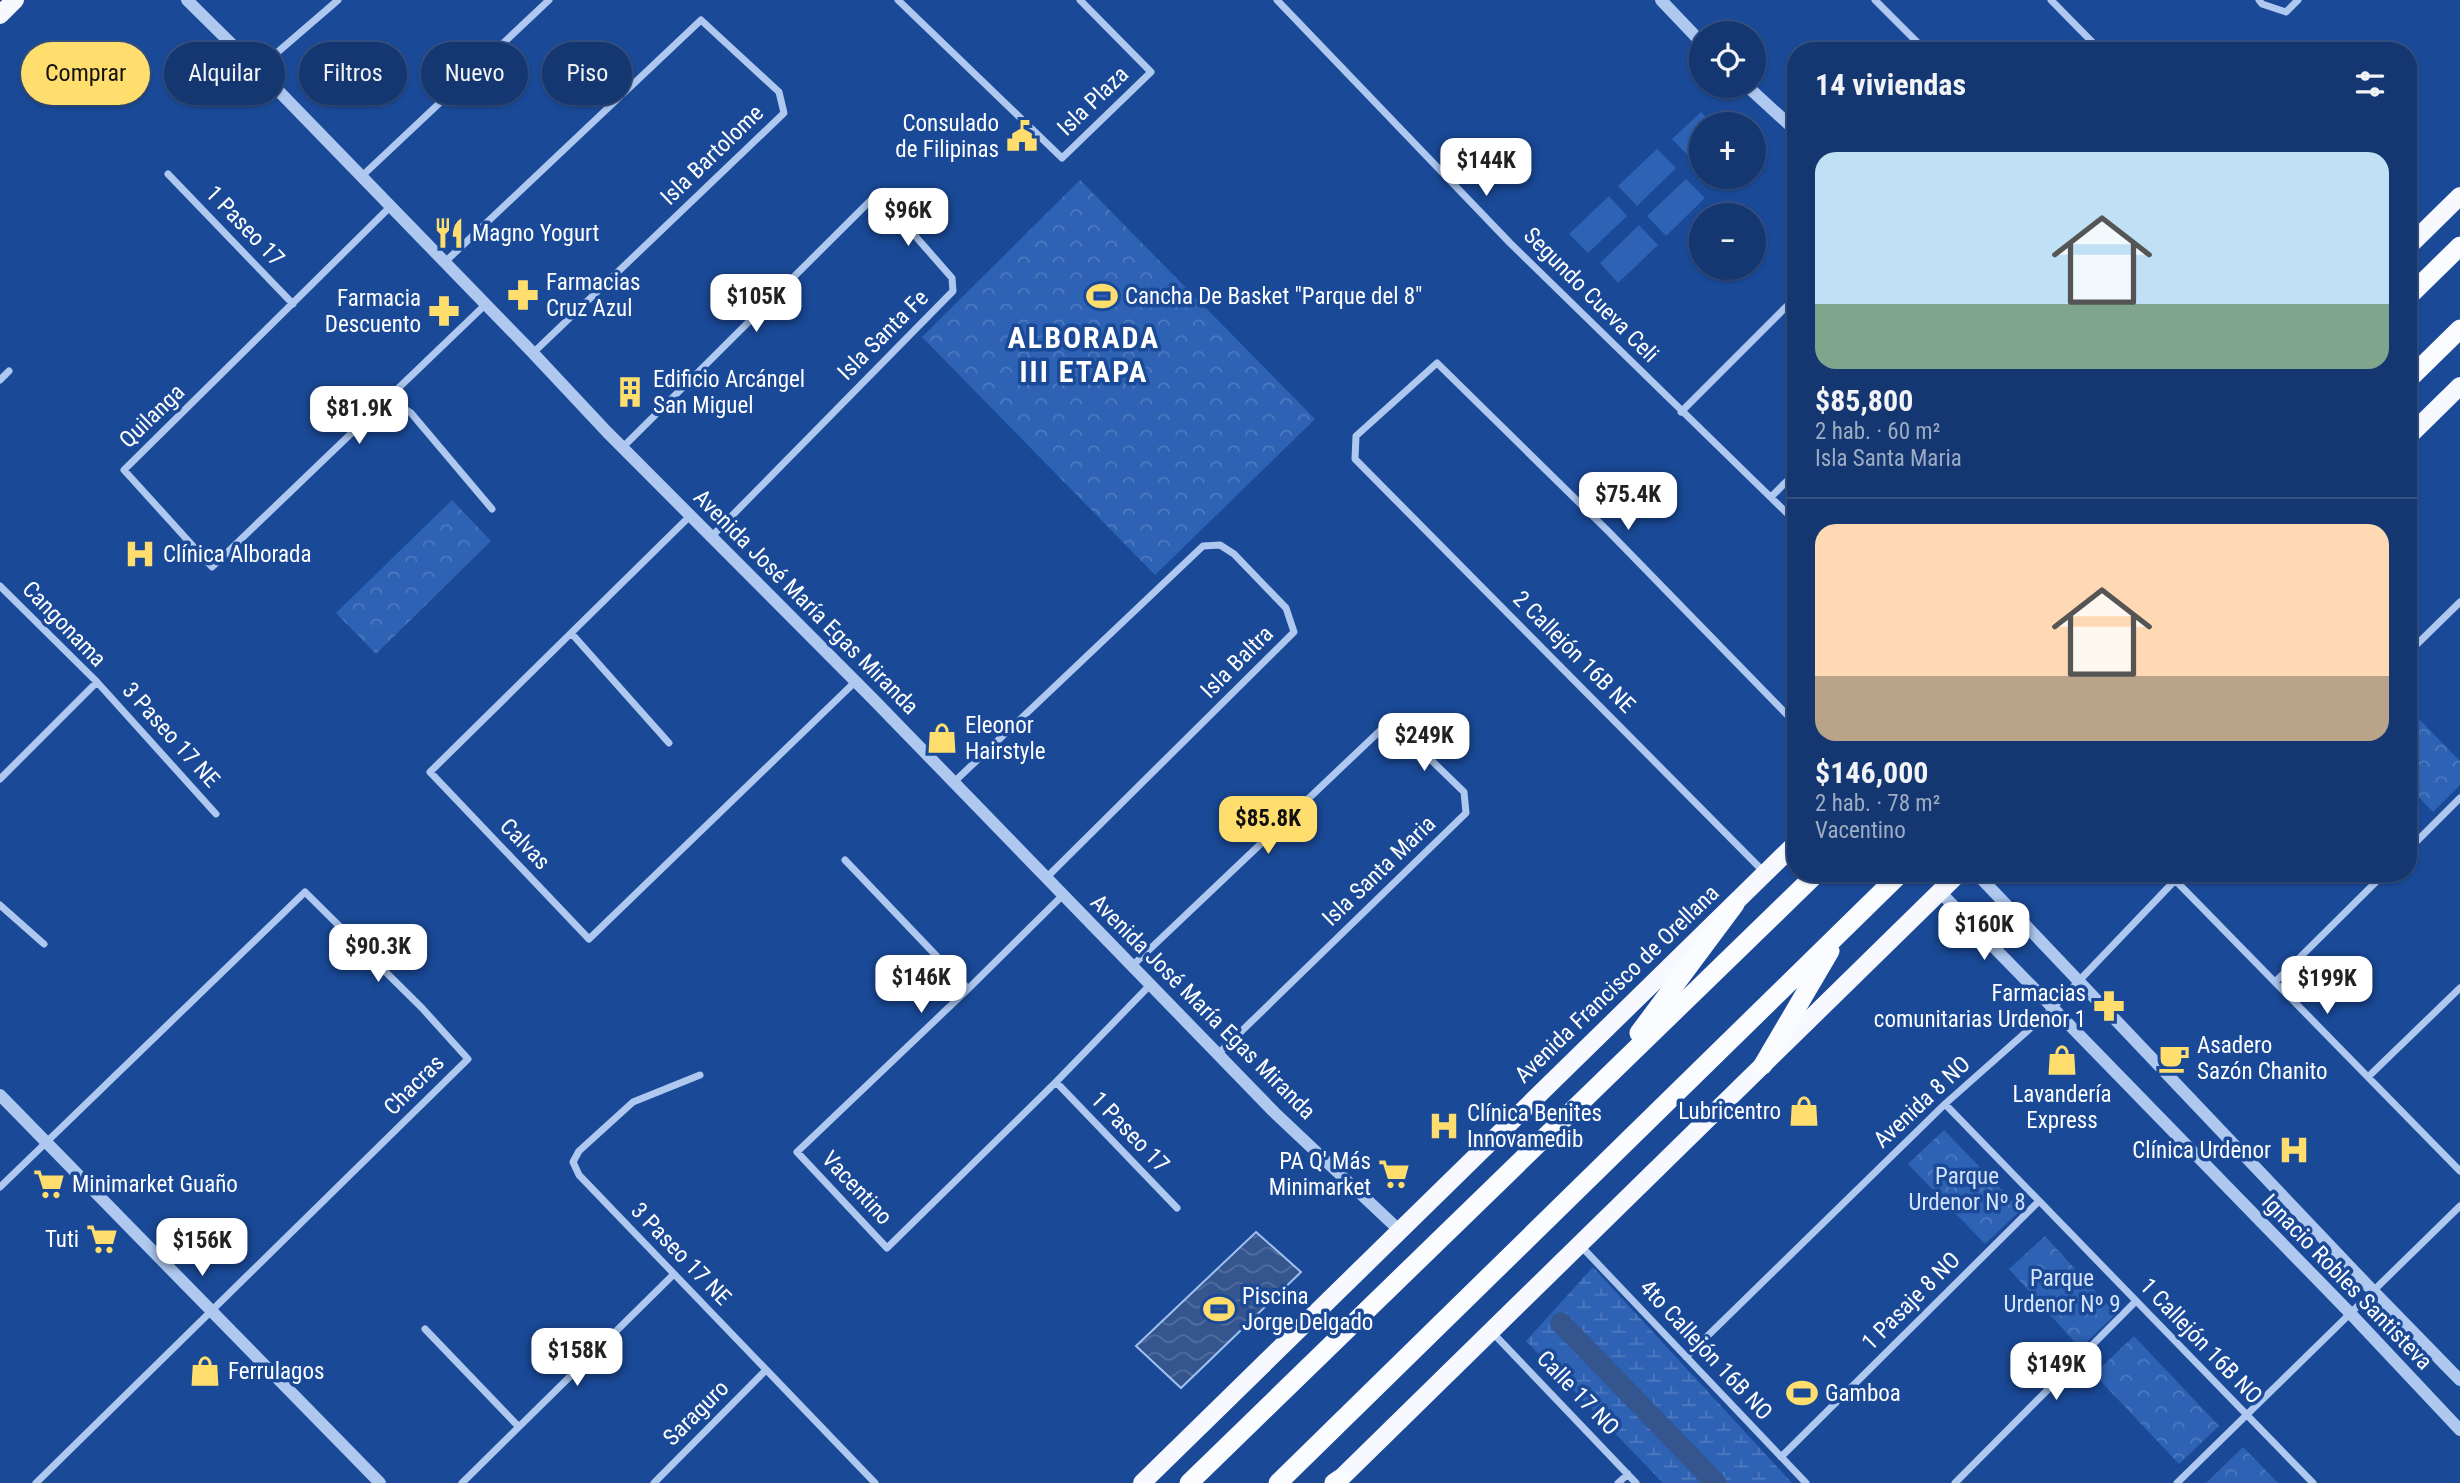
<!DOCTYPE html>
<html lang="es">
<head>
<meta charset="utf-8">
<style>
	:root { --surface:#143771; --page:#214279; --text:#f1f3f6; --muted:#9dacc3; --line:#335184; --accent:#ffde6d }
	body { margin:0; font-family:"Roboto Condensed",sans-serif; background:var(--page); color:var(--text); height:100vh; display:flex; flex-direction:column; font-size:26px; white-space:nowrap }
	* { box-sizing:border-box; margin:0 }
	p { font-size:23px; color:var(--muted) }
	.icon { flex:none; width:38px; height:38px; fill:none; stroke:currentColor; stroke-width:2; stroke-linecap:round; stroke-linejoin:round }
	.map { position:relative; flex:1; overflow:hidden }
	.drawer { position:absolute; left:1787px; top:42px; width:630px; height:840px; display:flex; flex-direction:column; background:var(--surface); border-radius:28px; box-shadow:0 2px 5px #0004,0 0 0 2px var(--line) }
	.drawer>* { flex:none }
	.hud { position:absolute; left:21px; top:42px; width:665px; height:63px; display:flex; gap:14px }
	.fabs { position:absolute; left:1689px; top:21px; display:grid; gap:14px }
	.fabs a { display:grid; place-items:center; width:77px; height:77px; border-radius:50%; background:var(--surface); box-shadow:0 2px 5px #0004,0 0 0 2px var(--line); font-size:35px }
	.price { position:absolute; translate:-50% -60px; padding:0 16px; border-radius:14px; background:#fff; color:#222; font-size:23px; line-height:46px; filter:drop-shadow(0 2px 4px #0008) }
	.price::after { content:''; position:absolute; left:50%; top:42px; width:21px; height:16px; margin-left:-10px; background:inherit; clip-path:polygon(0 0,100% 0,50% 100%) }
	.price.active { background:var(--accent); color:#111 }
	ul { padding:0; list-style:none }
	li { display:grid; align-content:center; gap:14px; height:371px; padding:0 28px }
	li+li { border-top:2px solid var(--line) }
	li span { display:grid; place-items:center; height:217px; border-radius:21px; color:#555 }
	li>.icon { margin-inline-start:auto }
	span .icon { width:126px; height:126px; fill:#fffc; stroke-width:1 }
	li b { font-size:30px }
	h2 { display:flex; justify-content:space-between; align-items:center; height:84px; padding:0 28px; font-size:30px }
	.chip { padding:0 24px; border-radius:32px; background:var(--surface); box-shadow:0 2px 5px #0004,0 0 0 2px var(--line); font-size:24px; line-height:63px }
	.chip.active { background:var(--accent); color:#111 }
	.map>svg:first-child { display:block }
	.green { fill:#2e62b4 }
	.wetland { fill:url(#wetland-marsh) }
	.park { fill:url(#park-crowns) }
	.water { fill:url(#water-waves); stroke:#a1c1f2; stroke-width:2 }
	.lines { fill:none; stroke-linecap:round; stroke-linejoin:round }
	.canal { stroke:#34558e; stroke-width:21 }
	.minor { stroke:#aec8f0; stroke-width:7 }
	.tertiary { stroke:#aec8f0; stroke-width:12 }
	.primary { stroke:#f7f9ff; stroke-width:18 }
	.trunk { stroke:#fbfcff; stroke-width:19 }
	.labels { text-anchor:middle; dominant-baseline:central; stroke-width:7; stroke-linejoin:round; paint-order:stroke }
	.street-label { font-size:23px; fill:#fff; stroke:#1a4997 }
	.poi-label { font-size:23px; fill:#fff; stroke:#1a4997; text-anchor:start }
	.park-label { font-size:23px; fill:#d5e4fb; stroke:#1a4997 }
	.district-label { font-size:30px; font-weight:bold; letter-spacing:2px; fill:#fff; stroke:#1a4997 }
</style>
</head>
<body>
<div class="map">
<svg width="2460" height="1483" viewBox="0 0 2460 1483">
	<defs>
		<pattern id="wetland-marsh" width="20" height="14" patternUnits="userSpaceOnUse" patternTransform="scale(1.75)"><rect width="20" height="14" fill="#2e62b4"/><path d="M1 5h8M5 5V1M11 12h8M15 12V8" fill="none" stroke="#4d7abf"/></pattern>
		<pattern id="park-crowns" width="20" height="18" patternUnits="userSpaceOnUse" patternTransform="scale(1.75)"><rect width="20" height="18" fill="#2e62b4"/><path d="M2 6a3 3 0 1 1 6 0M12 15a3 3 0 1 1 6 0" fill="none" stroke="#4d7abf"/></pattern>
		<pattern id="water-waves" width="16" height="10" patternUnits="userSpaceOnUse" patternTransform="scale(1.75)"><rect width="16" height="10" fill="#34558e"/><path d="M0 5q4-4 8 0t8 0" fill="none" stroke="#526e9f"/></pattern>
	</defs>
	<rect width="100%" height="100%" fill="#1a4997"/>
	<path class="green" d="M1701,112L1713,124H1701V169L1672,139Z
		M1657,149L1676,168L1637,206L1618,186Z
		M1686,179L1705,198L1666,236L1647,216Z
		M1609,196L1627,216L1588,253L1569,234Z
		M1639,225L1658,245L1618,283L1600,263Z"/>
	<path class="wetland" d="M1593,1267L1792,1483H1663L1526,1341Z"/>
	<path class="park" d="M1080,180L1315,419L1155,575L922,337Z
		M452,500L491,541L376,654L336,613Z
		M2408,708L2460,761V785L2433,812L2408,786Z
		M1944,1130L2021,1210L1985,1244L1908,1164Z
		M2045,1236L2116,1314L2080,1348L2009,1269Z
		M2134,1336L2219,1426L2179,1464L2094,1374Z
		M2243,1447L2278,1483H2206Z"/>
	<path class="water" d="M1256,1232L1301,1272L1181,1388L1136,1346Z"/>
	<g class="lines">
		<path class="canal" d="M1561,1323L1716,1483"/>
		<path class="minor" d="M898,0L1062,158L1151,72L1080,0
			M1277,0L1510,243L1796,522
			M1875,0L1926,51
			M2051,0L2101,51
			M2259,0L2262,4L2286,12L2298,0
			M258,69L338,0
			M168,174L293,304
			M362,176L549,0
			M391,206L124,470L212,567L486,304
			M445,262L701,20L779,92L784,113L533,353
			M0,380L9,371
			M389,399L411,413L492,509
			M1681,412L1796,297
			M622,448L870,201L889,206L952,278L953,291L711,537
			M1771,497L1796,472
			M690,516L430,772L589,939L856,681
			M0,586L97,682L216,814
			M572,634L669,743
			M2408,653L2460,602
			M0,779L97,682
			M953,783L1203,546L1220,545L1234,554L1286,608L1294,632L1046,878
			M2408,850L2460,798
			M845,860L968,989
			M1763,871L1355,459L1356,436L1437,363L1608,531L1796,724
			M2175,880L2460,1171
			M1063,895L968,989L797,1152L887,1248L1056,1082L1150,985
			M0,905L44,944
			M1132,966L1386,725L1396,726L1464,792L1466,813L1218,1054
			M2275,982L2385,873
			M700,1075L633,1102L579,1151L573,1162L579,1175L875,1483
			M2368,1077L2460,988
			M1056,1082L1177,1208
			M1945,1104L2313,1483
			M0,1187L305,892L422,1008L468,1059L36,1483
			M1579,1244L1806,1483
			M425,1329L518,1426
			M1491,1331L1636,1483
			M1686,1357L1945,1104L2052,1009L2182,873
			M1781,1457L2039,1201
			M462,1483L674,1274
			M654,1483L766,1370
			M1618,1483L1628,1474
			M1955,1483L2136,1301
			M2177,1483L2460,1206"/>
		<path class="tertiary" d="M187,0L266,78L533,353L607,432L872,698L1274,1112L1399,1230
			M1661,0L1701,42
			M1747,86L1796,131
			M1976,873L2373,1291L2460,1380
			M1940,892L2350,1313L2460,1430
			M0,1095L380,1483"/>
		<path class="primary" d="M0,15L15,0
			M2408,247L2460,196
			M2408,437L2460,386
			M1142,1483L1796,843
			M1336,1483L1959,873"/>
		<path class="trunk" d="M2408,297L2460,246
			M2408,380L2460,329
			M1639,1033L1735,904
			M1763,1065L1830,951
			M1189,1483L1817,873
			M1278,1483L1901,873
			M1334,1483L1340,1479"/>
	</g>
	<defs>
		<symbol id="civic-bare" viewBox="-9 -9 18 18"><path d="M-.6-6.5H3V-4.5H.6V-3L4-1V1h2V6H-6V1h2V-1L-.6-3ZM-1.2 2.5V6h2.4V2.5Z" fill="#ffde6d" stroke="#1a4997" stroke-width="2.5" paint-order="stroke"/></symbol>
		<symbol id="restaurant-bare" viewBox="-9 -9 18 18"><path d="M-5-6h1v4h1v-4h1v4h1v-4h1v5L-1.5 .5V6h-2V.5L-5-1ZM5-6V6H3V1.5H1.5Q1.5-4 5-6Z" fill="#ffde6d" stroke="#1a4997" stroke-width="2.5" paint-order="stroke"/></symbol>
		<symbol id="pharmacy-bare" viewBox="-9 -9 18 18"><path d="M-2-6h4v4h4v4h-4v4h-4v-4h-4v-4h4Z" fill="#ffde6d" stroke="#1a4997" stroke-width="2.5" paint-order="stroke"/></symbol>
		<symbol id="stadium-bare" viewBox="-9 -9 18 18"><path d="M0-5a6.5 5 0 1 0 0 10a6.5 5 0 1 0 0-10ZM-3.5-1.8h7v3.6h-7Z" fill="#ffde6d" stroke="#1a4997" stroke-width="2.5" paint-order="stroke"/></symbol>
		<symbol id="building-bare" viewBox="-9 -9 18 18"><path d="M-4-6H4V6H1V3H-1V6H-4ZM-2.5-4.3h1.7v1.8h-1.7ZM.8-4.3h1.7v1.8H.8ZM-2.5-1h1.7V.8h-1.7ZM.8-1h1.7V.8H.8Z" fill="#ffde6d" stroke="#1a4997" stroke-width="2.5" paint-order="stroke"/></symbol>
		<symbol id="hospital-bare" viewBox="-9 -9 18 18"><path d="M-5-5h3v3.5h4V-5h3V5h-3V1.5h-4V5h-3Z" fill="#ffde6d" stroke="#1a4997" stroke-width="2.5" paint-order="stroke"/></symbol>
		<symbol id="shop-bare" viewBox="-9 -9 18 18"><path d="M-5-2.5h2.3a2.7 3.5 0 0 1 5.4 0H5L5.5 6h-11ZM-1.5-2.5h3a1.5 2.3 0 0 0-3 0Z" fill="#ffde6d" stroke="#1a4997" stroke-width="2.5" paint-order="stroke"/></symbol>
		<symbol id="cafe-bare" viewBox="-9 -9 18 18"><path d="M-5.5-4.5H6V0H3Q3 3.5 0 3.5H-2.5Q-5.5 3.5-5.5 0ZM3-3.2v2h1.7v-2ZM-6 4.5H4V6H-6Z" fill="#ffde6d" stroke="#1a4997" stroke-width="2.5" paint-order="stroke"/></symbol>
		<symbol id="supermarket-bare" viewBox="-9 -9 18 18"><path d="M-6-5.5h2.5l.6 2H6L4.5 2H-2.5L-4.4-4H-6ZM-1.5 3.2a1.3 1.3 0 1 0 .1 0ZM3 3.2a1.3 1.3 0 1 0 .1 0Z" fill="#ffde6d" stroke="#1a4997" stroke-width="2.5" paint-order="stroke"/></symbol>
	</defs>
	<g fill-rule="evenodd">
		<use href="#civic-bare" x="1000" y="114" width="44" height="44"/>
		<use href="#restaurant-bare" x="427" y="211" width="44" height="44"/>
		<use href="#pharmacy-bare" x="501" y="273" width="44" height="44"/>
		<use href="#stadium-bare" x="1080" y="274" width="44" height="44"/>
		<use href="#pharmacy-bare" x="422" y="289" width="44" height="44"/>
		<use href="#building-bare" x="608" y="370" width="44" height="44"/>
		<use href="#hospital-bare" x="118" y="532" width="44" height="44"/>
		<use href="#shop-bare" x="920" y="716" width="44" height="44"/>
		<use href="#pharmacy-bare" x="2087" y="984" width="44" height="44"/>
		<use href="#cafe-bare" x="2152" y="1036" width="44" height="44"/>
		<use href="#shop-bare" x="2040" y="1038" width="44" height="44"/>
		<use href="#shop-bare" x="1782" y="1089" width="44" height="44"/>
		<use href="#hospital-bare" x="1422" y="1104" width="44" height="44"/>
		<use href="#hospital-bare" x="2272" y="1128" width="44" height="44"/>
		<use href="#supermarket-bare" x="1372" y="1152" width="44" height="44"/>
		<use href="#supermarket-bare" x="27" y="1162" width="44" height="44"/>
		<use href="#supermarket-bare" x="80" y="1217" width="44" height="44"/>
		<use href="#stadium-bare" x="1197" y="1287" width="44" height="44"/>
		<use href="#shop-bare" x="183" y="1349" width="44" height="44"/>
		<use href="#stadium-bare" x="1780" y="1371" width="44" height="44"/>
	</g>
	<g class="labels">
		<g class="street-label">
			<text transform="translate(1093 101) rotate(-44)">Isla Plaza</text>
			<text transform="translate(712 155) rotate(-44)">Isla Bartolome</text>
			<text transform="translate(245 226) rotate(46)">1 Paseo 17</text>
			<text transform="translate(1591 295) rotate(45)">Segundo Cueva Celi</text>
			<text transform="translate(883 335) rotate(-45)">Isla Santa Fe</text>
			<text transform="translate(152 416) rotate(-44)">Quilanga</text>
			<text transform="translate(806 602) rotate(45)">Avenida José María Egas Miranda</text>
			<text transform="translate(64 624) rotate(46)">Cangonama</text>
			<text transform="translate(1574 652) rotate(45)">2 Callejón 16B NE</text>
			<text transform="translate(1237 662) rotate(-45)">Isla Baltra</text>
			<text transform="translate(171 735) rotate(48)">3 Paseo 17 NE</text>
			<text transform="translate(525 844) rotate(46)">Calvas</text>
			<text transform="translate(1379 871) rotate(-44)">Isla Santa Maria</text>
			<text transform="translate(1617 984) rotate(-44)">Avenida Francisco de Orellana</text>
			<text transform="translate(1203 1007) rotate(45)">Avenida José María Egas Miranda</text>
			<text transform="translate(414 1085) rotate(-45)">Chacras</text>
			<text transform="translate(1922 1102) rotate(-43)">Avenida 8 NO</text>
			<text transform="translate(1130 1132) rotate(46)">1 Paseo 17</text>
			<text transform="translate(857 1188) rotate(47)">Vacentino</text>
			<text transform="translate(681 1254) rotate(46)">3 Paseo 17 NE</text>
			<text transform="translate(2347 1282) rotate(46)">Ignacio Robles Santisteva</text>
			<text transform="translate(1911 1301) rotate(-45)">1 Pasaje 8 NO</text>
			<text transform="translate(2201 1341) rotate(46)">1 Callejón 16B NO</text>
			<text transform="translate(1706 1350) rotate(47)">4to Callejón 16B NO</text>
			<text transform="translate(1578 1393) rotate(46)">Calle 17 NO</text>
			<text transform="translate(696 1413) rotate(-45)">Saraguro</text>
		</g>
		<g class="poi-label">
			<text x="999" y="123" text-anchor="end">Consulado<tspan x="999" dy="26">de Filipinas</tspan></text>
			<text x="472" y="233">Magno Yogurt</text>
			<text x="546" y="282">Farmacias<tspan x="546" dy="26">Cruz Azul</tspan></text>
			<text x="1125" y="296">Cancha De Basket "Parque del 8"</text>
			<text x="421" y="298" text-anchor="end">Farmacia<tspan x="421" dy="26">Descuento</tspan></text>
			<text x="653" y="379">Edificio Arcángel<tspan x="653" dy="26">San Miguel</tspan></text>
			<text x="163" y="554">Clínica Alborada</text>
			<text x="965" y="725">Eleonor<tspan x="965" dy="26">Hairstyle</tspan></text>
			<text x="2086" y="993" text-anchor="end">Farmacias<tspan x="2086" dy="26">comunitarias Urdenor 1</tspan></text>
			<text x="2197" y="1045">Asadero<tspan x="2197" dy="26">Sazón Chanito</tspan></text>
			<text x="2062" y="1094" text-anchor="middle">Lavandería<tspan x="2062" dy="26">Express</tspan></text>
			<text x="1781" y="1111" text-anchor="end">Lubricentro</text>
			<text x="1467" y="1113">Clínica Benites<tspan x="1467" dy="26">Innovamedib</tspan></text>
			<text x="2271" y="1150" text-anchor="end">Clínica Urdenor</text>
			<text x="1371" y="1161" text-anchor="end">PA Q' Más<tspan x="1371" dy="26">Minimarket</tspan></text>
			<text x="72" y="1184">Minimarket Guaño</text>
			<text x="79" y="1239" text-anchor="end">Tuti</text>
			<text x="1242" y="1296">Piscina<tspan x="1242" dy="26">Jorge Delgado</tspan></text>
			<text x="228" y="1371">Ferrulagos</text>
			<text x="1825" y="1393">Gamboa</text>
		</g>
		<g class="park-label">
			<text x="1967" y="1176">Parque<tspan x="1967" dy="26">Urdenor Nº 8</tspan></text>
			<text x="2062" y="1278">Parque<tspan x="2062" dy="26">Urdenor Nº 9</tspan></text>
		</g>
		<g class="district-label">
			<text x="1084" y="337">ALBORADA<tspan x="1084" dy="34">III ETAPA</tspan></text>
		</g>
	</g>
</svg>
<div class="fabs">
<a><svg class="icon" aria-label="locate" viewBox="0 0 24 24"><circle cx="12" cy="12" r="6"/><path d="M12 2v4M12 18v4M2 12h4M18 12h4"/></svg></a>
<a>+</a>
<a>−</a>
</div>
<b class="price" style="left:1486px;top:198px">$144K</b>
<b class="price" style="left:908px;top:248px">$96K</b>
<b class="price" style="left:756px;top:334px">$105K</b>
<b class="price" style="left:359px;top:446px">$81.9K</b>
<b class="price" style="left:1628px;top:532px">$75.4K</b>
<b class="price" style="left:1424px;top:773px">$249K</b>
<b class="price active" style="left:1268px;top:856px">$85.8K</b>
<b class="price" style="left:1984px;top:962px">$160K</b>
<b class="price" style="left:378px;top:984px">$90.3K</b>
<b class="price" style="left:921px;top:1015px">$146K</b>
<b class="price" style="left:2327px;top:1016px">$199K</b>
<b class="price" style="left:202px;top:1278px">$156K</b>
<b class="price" style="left:577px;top:1388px">$158K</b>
<b class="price" style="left:2056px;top:1402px">$149K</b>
<div class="hud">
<a class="chip active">Comprar</a>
<a class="chip">Alquilar</a>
<a class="chip">Filtros</a>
<a class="chip">Nuevo</a>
<a class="chip">Piso</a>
</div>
<section class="drawer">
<h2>14 viviendas<svg class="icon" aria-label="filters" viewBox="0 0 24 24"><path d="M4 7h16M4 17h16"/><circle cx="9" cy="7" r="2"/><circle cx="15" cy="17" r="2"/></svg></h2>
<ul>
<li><span style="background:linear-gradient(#bfe0f5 70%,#7fa58c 0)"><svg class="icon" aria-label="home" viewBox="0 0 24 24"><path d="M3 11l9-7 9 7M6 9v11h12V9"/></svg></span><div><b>$85,800</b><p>2 hab. · 60 m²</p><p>Isla Santa Maria</p></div></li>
<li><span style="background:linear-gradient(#ffd9b3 70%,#b9a48a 0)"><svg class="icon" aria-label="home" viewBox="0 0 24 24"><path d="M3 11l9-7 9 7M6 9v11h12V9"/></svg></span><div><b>$146,000</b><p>2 hab. · 78 m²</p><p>Vacentino</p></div></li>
</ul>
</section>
</div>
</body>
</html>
